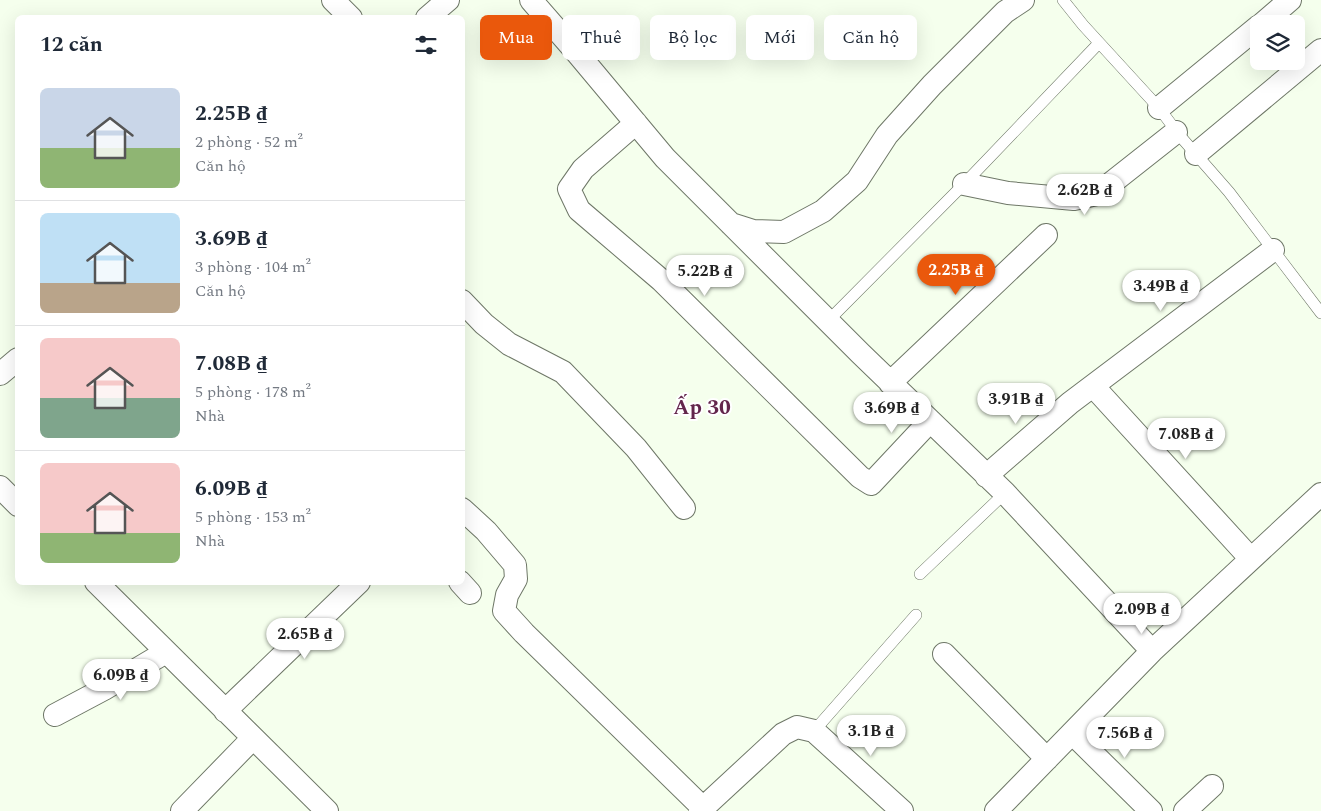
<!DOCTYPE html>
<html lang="vi">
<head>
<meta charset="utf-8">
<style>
	:root { --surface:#fff; --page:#f6f6f7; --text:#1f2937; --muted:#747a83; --line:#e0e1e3; --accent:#ea580c }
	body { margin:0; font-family:Spectral,serif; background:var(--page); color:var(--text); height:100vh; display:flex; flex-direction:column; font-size:19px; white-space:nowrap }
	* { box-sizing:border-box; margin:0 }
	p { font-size:16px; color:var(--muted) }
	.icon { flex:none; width:28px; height:28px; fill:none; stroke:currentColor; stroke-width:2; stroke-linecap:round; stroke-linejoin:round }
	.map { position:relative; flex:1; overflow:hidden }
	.sheet { position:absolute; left:15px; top:15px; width:450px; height:570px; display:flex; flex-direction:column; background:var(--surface); border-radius:8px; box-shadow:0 5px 20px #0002 }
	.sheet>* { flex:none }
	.hud { position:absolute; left:480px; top:15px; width:475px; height:45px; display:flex; gap:10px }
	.controls { position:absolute; left:1250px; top:15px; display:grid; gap:10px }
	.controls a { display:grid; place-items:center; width:55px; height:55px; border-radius:8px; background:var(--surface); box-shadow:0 5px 20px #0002; font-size:25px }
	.price { position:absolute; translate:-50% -42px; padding:0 11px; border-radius:18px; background:#fff; color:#222; font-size:16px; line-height:32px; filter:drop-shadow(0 1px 2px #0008) }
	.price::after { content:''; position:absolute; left:50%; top:30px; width:15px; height:11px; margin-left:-8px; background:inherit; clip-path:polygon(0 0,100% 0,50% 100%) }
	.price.current { background:var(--accent); color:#fff }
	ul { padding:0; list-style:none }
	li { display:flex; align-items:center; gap:15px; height:125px; padding:0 25px }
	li+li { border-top:1px solid var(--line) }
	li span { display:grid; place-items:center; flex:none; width:140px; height:100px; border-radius:8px; color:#555 }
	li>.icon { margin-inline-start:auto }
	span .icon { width:60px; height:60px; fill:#fffc; stroke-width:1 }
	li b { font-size:21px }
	h2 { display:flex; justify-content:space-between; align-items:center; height:60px; padding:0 25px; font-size:21px }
	.chip { padding:0 18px; border-radius:8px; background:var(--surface); box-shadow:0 5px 20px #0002; font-size:18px; line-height:45px }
	.chip.current { background:var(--accent); color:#fff }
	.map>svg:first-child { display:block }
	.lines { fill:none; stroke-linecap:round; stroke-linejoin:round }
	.lane-casing { stroke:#6e7767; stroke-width:12 }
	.street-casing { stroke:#6e7767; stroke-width:24 }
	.lane { stroke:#fff; stroke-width:11 }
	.street { stroke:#fff; stroke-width:22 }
	.labels { text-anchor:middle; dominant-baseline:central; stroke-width:4; stroke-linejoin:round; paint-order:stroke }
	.neighbourhood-label { font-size:21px; font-weight:bold; fill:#63264c; stroke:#fff }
</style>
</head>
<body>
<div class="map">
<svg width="1321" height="811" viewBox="0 0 1321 811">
	<rect width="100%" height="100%" fill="#f5ffed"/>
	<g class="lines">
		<defs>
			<path id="lane" d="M1063,0L1083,25L1159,108L1180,136L1229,192L1321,313
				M828,321L964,184L1099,43
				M920,574L1005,493
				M814,731L916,615"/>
			<path id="street" d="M333,0L351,18
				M531,0L578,54L665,158L861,354L1005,493L1152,651
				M427,18L448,0
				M1262,24L1290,0
				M1159,108L1259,26
				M636,123L583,169L569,189L579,210L661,280L860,477L871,484L930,421
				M1196,154L1321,50
				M964,184L1008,193L1074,199L1097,194L1105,188L1176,132
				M731,224L753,231L784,232L823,211L857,181L887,135L932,85L1005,12L1023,0
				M462,301L484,324L509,344L563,372L636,448L684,508
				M0,374L18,359
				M890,383L1046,235
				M1093,386L1251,559
				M986,476L1070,403L1273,250
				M0,487L18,505
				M462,509L486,531L515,565L516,579L507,595L504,611L524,633L703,808L700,811
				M96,582L327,811
				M460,582L470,593
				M944,654L1047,759
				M225,711L359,582
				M55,715L104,689L166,652
				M1072,733L1151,811
				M703,808L783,734L797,727L814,731L902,811
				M182,811L253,738
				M996,811L1152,651L1321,494
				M1185,811L1212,786"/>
		</defs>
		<use href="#lane" class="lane-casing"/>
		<use href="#street" class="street-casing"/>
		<use href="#lane" class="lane"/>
		<use href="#street" class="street"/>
	</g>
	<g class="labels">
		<g class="neighbourhood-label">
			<text x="702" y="408">Ấp 30</text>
		</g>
	</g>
</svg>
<div class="controls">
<a><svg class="icon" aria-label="layers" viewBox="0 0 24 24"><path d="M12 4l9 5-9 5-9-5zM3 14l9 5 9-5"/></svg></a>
</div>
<b class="price" style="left:1085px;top:216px">2.62B ₫</b>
<b class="price current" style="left:956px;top:296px">2.25B ₫</b>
<b class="price" style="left:705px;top:297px">5.22B ₫</b>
<b class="price" style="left:1161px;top:312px">3.49B ₫</b>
<b class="price" style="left:1016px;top:425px">3.91B ₫</b>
<b class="price" style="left:892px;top:434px">3.69B ₫</b>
<b class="price" style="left:1186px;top:460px">7.08B ₫</b>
<b class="price" style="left:1142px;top:635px">2.09B ₫</b>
<b class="price" style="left:305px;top:660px">2.65B ₫</b>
<b class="price" style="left:121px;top:701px">6.09B ₫</b>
<b class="price" style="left:871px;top:757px">3.1B ₫</b>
<b class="price" style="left:1125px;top:759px">7.56B ₫</b>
<div class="hud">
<a class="chip current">Mua</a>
<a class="chip">Thuê</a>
<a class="chip">Bộ lọc</a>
<a class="chip">Mới</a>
<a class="chip">Căn hộ</a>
</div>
<section class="sheet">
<h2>12 căn<svg class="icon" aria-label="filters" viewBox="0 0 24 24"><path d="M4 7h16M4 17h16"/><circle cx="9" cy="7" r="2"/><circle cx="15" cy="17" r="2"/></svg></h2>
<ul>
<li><span style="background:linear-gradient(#c9d6e8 60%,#8fb573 0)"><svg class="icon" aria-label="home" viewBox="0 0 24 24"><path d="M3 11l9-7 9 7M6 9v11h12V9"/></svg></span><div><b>2.25B ₫</b><p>2 phòng · 52 m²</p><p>Căn hộ</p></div></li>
<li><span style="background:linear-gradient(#bfe0f5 70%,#b9a48a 0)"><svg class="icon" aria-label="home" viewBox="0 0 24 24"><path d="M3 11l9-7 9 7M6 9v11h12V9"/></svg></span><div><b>3.69B ₫</b><p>3 phòng · 104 m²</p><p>Căn hộ</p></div></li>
<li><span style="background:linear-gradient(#f6c9c9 60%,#7fa58c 0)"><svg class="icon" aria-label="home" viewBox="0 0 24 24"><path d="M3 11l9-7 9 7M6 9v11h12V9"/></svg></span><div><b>7.08B ₫</b><p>5 phòng · 178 m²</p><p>Nhà</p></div></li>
<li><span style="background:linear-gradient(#f6c9c9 70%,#8fb573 0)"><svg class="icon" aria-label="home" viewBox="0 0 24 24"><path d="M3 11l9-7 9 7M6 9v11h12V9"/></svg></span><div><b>6.09B ₫</b><p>5 phòng · 153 m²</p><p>Nhà</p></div></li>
</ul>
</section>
</div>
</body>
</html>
